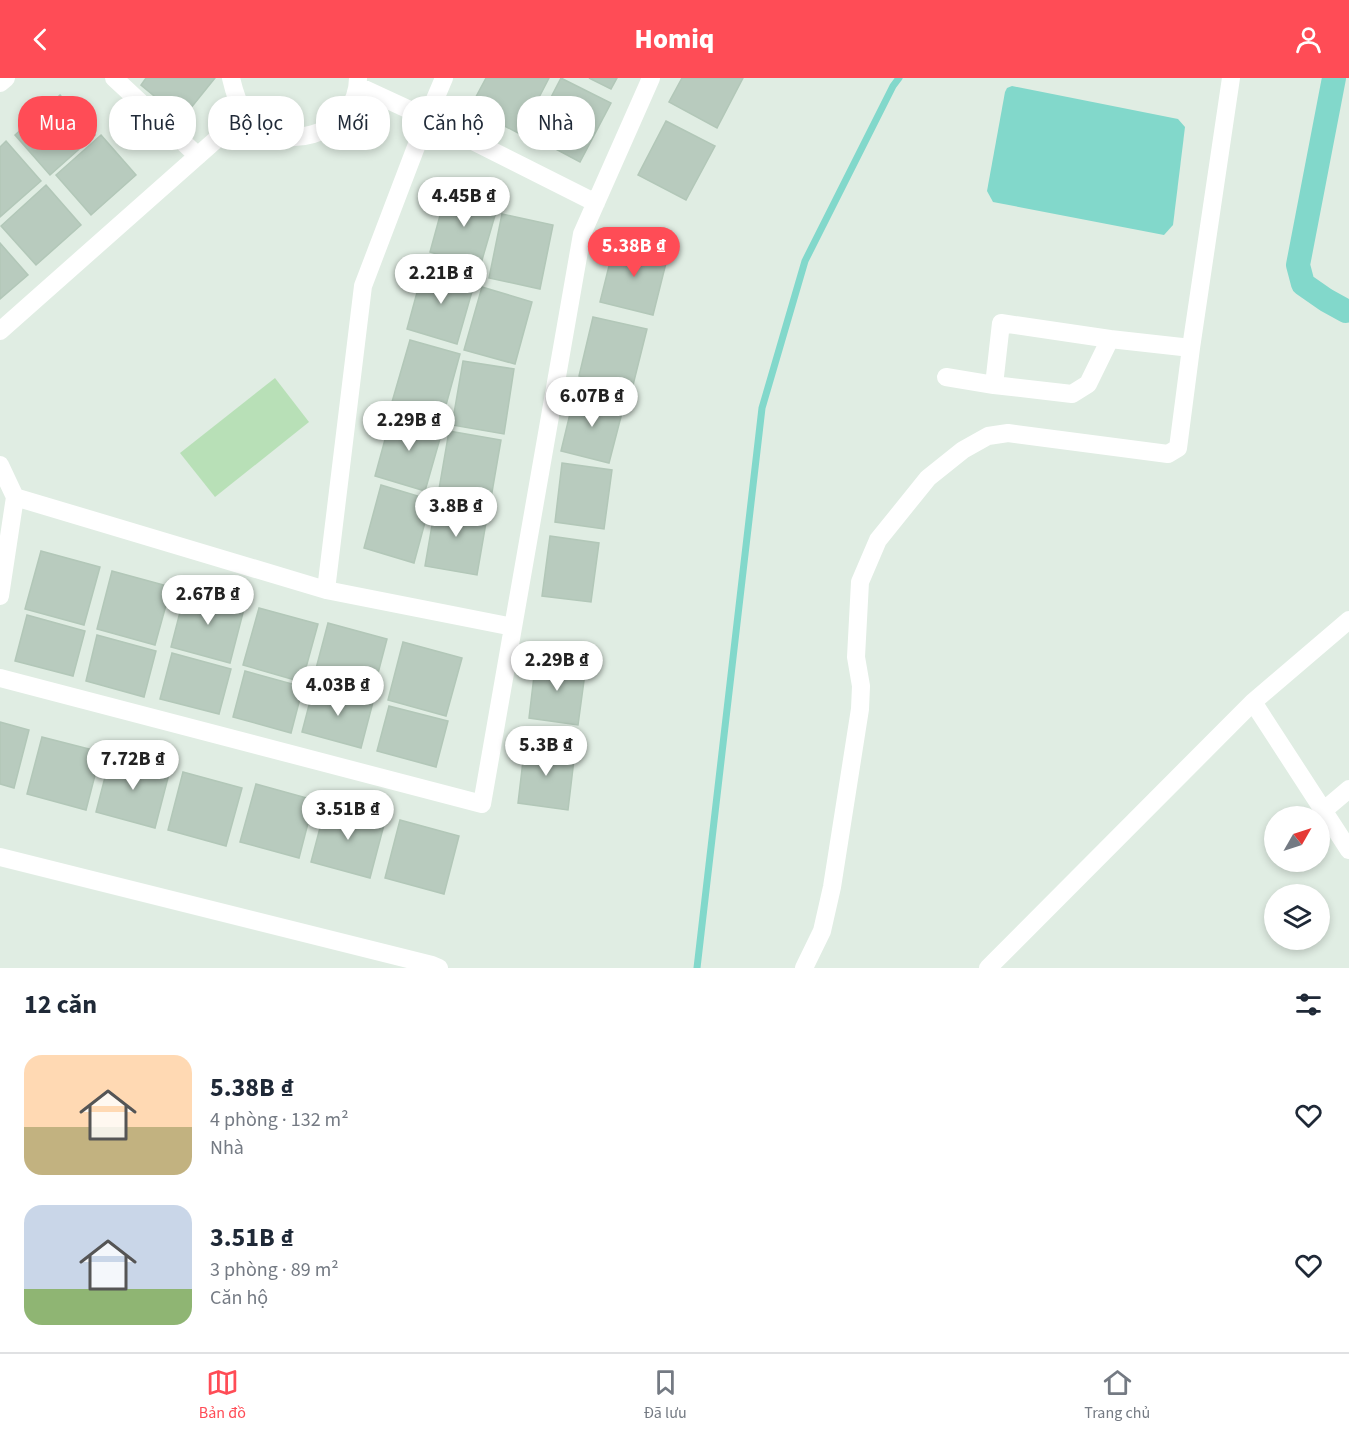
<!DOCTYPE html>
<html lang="vi">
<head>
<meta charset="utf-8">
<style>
	:root { --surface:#fff; --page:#f6f6f7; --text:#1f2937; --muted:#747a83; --line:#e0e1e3; --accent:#ff4c56 }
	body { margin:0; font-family:"Source Sans 3",sans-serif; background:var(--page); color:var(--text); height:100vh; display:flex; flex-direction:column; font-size:22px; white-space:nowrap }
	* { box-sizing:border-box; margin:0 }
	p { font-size:20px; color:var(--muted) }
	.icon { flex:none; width:33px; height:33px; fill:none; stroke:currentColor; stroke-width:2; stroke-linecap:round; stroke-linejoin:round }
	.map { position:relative; height:890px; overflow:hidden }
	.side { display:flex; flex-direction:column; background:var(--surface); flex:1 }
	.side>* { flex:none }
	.banner { position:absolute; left:18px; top:18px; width:600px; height:54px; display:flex; gap:12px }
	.needle { width:39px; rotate:51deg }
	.buttons { position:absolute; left:1264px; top:728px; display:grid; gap:12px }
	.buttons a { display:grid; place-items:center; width:66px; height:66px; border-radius:50%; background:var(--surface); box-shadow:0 3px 9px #0003; font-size:30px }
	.price { position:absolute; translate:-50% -51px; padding:0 14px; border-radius:21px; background:#fff; color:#222; font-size:20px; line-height:39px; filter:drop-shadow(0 2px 3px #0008) }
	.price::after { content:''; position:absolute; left:50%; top:36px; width:18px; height:14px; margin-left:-9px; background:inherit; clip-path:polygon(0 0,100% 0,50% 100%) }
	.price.active { background:var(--accent); color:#fff }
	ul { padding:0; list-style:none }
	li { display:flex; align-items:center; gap:18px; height:150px; padding:0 24px }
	li span { display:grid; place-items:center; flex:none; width:168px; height:120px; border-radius:18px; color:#555 }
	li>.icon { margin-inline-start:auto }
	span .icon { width:72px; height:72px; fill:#fffc; stroke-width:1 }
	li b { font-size:26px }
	h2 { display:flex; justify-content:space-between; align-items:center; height:72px; padding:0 24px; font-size:26px }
	.pill { padding:0 21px; border-radius:24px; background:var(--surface); box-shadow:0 3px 9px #0003; font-size:21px; line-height:54px }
	.pill.active { background:var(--accent); color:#fff }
	header { display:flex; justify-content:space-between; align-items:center; height:78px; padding:0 24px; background:var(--accent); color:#fff; font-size:27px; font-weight:800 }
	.tabs { display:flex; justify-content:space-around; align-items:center; height:84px; border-top:2px solid var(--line); background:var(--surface); font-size:16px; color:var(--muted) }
	.tabs a { display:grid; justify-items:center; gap:3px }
	.tabs .active { color:var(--accent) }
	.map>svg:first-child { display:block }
	.green { fill:#b8e0b7 }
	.water { fill:#82d8cb }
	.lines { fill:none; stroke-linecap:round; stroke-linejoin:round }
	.stream { stroke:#82d8cb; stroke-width:7 }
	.canal { stroke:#82d8cb; stroke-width:24 }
	.building { fill:#b8cbbe; stroke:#b2c7b8; stroke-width:1.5 }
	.minor { stroke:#fff; stroke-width:18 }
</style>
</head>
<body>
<header><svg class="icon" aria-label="back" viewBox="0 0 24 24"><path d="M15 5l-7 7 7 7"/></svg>Homiq<svg class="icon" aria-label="person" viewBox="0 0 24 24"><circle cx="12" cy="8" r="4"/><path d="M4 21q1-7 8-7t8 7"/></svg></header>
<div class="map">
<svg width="1349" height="890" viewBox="0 0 1349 890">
	<rect width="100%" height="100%" fill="#e0ede3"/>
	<path class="green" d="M275,300L309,344L215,419L180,375Z"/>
	<path class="water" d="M1012,8L1178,41L1185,49L1173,147L1164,157L993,124L987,113L1005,14L1007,10Z"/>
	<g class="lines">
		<path class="stream" d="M697,890L762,330L805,183L893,8L899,0"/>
		<path class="canal" d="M1334,0L1298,187L1303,206L1326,222L1346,233"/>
	</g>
	<path class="building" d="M146,0H215L182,41L141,7Z
		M486,0H549L520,56L470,30Z
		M561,0L611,25L580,84L531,58Z
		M589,0H617L611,11Z
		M682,0H743L717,50L669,24Z
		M60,17L95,57L50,97L15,57Z
		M666,43L715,68L686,122L638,97Z
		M101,57L136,97L91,137L56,97Z
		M6,63L41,103L0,139V69Z
		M46,107L81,147L36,187L1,148Z
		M447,112L498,127L480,189L430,174Z
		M502,136L553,147L540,211L489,200Z
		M615,164L668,177L653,237L600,224Z
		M0,165L28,197L0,221Z
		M424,189L475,203L457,266L407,251Z
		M482,209L532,224L515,286L464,272Z
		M593,239L647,251L632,311L579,298Z
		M410,262L460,276L443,338L392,324Z
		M463,283L514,291L504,356L452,347Z
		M575,315L624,327L609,385L561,373Z
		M392,336L443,350L425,413L375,398Z
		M449,353L501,362L490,426L438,417Z
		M562,385L612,392L604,451L555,444Z
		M381,407L431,422L414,485L364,470Z
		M436,424L488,433L477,497L425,488Z
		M550,458L599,465L591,524L542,518Z
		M41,473L100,489L84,547L25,531Z
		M112,493L171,509L155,567L97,551Z
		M186,511L245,527L230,585L171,569Z
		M259,530L318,546L302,604L243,587Z
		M27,537L85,553L73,598L15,583Z
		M328,545L387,561L372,618L313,602Z
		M97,557L156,573L144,619L86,603Z
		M403,564L462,580L446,638L388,622Z
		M172,575L231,591L219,636L160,621Z
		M536,581L586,588L578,647L529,640Z
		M245,593L303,609L291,655L233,639Z
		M314,608L373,624L361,670L302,654Z
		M389,628L448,643L436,689L377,673Z
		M0,644L29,652L14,710L0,706Z
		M42,659L101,674L86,732L27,716Z
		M525,666L575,673L568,732L518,725Z
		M111,676L170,692L155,750L96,734Z
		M183,694L242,710L226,768L168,752Z
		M256,706L314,722L299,780L240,764Z
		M326,727L385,743L370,800L311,784Z
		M400,742L459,758L444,816L385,800Z"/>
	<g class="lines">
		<path class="minor" d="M114,0L198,78
			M231,0C234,13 237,24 244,35C276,81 358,57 358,0
			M0,5L6,0
			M358,8L427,40L596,125
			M0,253L245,36
			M1110,261L1001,245L994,307L1072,316L1088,306L1110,261L1191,270
			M946,299L994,307
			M0,387L15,419L0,518
			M15,419L326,512L513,549
			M326,512L363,208L427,40L444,0
			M0,600L482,726L582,156L651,0
			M1253,624L1349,772
			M1323,733L1349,711
			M0,779L432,887L439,890
			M804,890L822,853L832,809L860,631L861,608L856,579L860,504L878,462L928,400L963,372L988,358L1008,355L1168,376L1178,370L1191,270L1231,0
			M988,890L1253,624L1349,542"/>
	</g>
</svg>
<div class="buttons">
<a><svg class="needle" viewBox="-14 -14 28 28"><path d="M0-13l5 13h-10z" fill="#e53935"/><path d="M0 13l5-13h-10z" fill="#747a83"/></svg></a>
<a><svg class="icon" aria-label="layers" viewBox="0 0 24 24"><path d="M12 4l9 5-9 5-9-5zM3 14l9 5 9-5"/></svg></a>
</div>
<b class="price" style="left:464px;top:150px">4.45B ₫</b>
<b class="price active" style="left:634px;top:200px">5.38B ₫</b>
<b class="price" style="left:441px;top:227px">2.21B ₫</b>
<b class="price" style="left:592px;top:350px">6.07B ₫</b>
<b class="price" style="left:409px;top:374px">2.29B ₫</b>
<b class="price" style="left:456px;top:460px">3.8B ₫</b>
<b class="price" style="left:208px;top:548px">2.67B ₫</b>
<b class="price" style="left:557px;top:614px">2.29B ₫</b>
<b class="price" style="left:338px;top:639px">4.03B ₫</b>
<b class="price" style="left:546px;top:699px">5.3B ₫</b>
<b class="price" style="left:133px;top:713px">7.72B ₫</b>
<b class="price" style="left:348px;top:763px">3.51B ₫</b>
<div class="banner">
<a class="pill active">Mua</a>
<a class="pill">Thuê</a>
<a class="pill">Bộ lọc</a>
<a class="pill">Mới</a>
<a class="pill">Căn hộ</a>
<a class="pill">Nhà</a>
</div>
</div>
<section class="side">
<h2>12 căn<svg class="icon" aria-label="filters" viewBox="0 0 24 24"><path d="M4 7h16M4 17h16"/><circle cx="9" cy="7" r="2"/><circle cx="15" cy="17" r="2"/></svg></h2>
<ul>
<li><span style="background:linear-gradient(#ffd9b3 60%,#c2b280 0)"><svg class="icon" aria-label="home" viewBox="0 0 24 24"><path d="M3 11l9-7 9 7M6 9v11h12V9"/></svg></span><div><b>5.38B ₫</b><p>4 phòng · 132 m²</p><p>Nhà</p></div><svg class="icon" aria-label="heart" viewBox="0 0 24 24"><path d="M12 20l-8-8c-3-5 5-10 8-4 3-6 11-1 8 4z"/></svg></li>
<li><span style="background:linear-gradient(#c9d6e8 70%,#8fb573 0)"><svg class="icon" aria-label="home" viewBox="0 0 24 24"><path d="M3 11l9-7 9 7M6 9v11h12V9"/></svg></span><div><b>3.51B ₫</b><p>3 phòng · 89 m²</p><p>Căn hộ</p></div><svg class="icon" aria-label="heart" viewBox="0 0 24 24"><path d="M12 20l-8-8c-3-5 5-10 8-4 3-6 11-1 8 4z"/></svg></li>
</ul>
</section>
<nav class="tabs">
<a class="active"><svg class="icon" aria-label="map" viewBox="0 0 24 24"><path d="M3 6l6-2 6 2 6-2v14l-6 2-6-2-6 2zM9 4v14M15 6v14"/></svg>Bản đồ</a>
<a><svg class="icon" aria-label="saved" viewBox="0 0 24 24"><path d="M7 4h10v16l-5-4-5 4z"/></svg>Đã lưu</a>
<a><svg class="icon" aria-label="home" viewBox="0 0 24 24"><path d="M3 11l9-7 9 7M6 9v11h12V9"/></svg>Trang chủ</a>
</nav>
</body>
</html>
